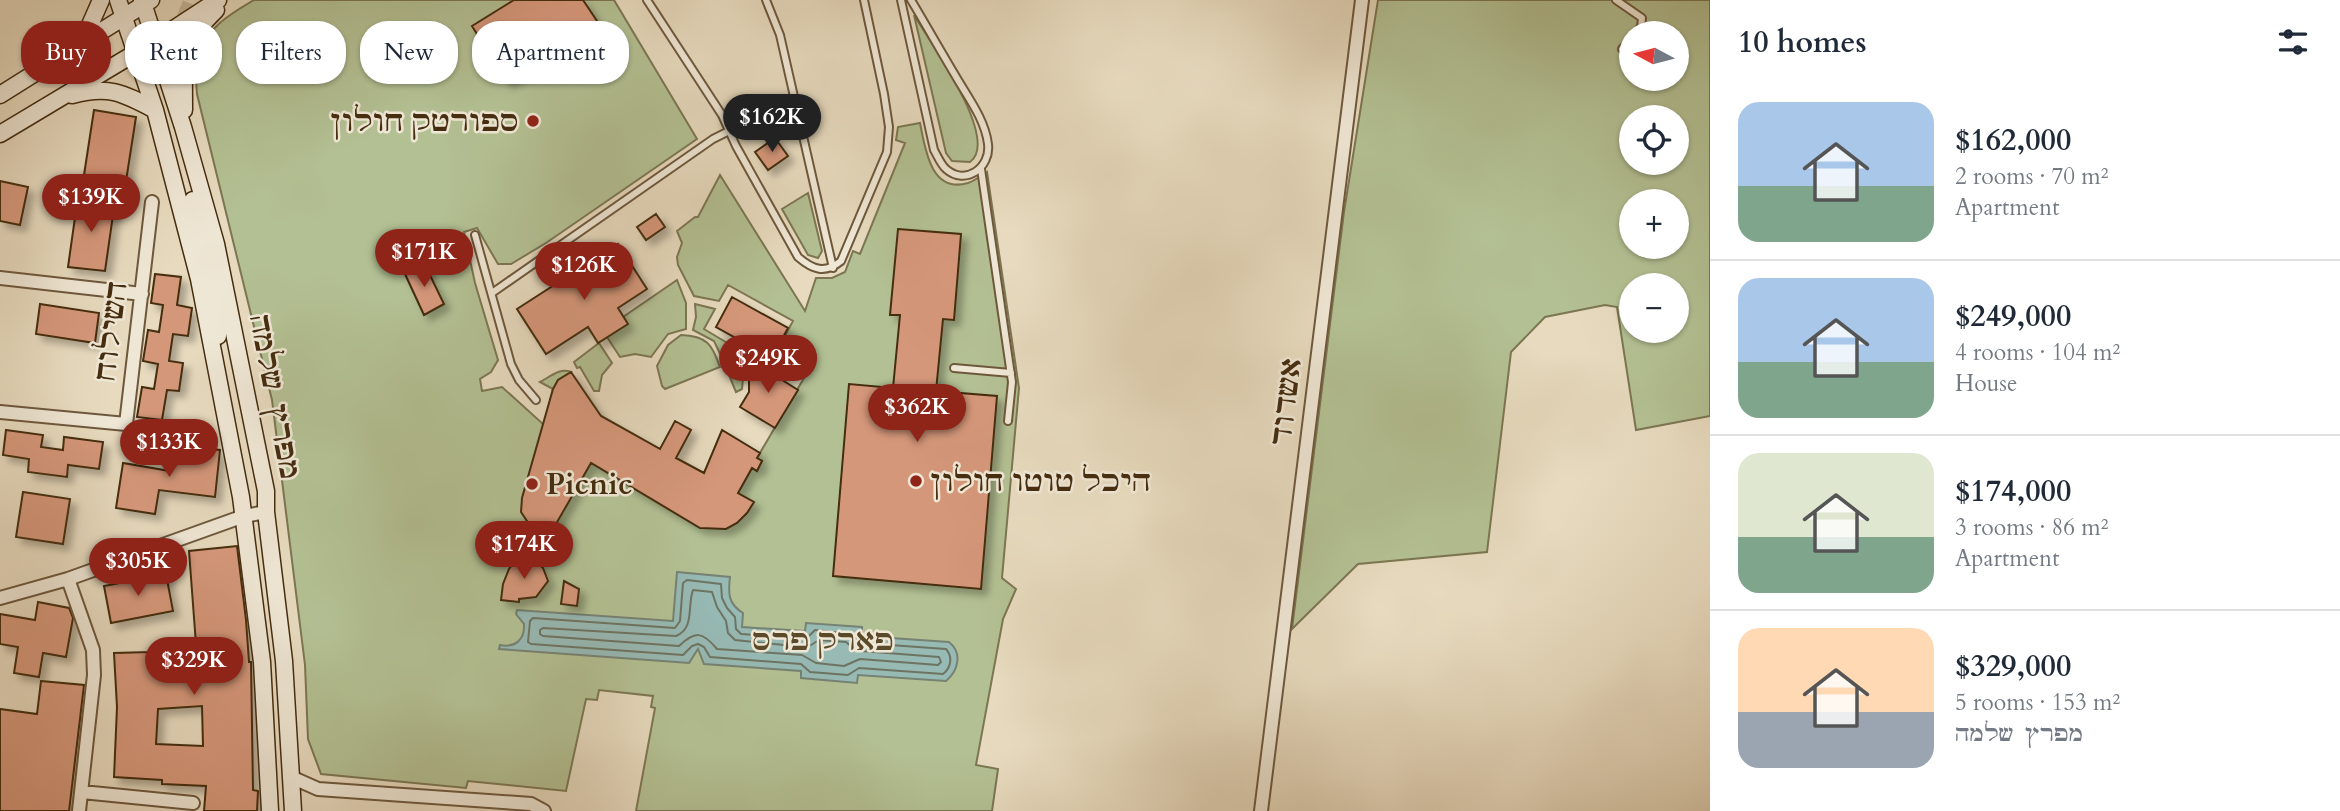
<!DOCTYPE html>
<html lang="en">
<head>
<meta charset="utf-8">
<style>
	:root { --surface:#fff; --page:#f6f6f7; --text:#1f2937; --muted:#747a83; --line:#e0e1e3; --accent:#8f2418 }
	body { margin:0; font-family:Cardo,"Frank Ruhl Libre",serif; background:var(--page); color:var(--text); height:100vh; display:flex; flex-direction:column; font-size:26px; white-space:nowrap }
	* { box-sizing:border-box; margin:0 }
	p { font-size:23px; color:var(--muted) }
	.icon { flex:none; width:38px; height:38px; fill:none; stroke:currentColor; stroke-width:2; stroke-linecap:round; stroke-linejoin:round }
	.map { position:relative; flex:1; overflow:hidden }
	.drawer { display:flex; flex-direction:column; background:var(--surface); width:630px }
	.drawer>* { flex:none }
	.guide { position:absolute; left:21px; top:21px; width:665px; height:63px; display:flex; gap:14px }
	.needle { width:46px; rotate:277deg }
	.buttons { position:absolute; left:1619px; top:21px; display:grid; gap:14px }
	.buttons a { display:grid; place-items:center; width:70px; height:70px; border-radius:50%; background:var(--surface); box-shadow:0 2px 5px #0004; font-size:35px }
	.price { position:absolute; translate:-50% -60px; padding:0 16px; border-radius:24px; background:var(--accent); color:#fff; font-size:23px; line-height:46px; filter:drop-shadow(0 2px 4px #0008) }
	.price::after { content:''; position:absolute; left:50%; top:42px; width:21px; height:16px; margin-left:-10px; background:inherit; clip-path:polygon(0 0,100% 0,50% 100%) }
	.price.on { background:#222; color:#fff }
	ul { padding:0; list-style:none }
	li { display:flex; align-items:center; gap:21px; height:175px; padding:0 28px }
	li+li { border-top:2px solid var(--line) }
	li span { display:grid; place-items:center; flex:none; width:196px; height:140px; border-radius:21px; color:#555 }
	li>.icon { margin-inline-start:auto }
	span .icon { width:84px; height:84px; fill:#fffc; stroke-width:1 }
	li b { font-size:30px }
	h2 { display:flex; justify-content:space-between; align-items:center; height:84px; padding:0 28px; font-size:30px }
	.pill { padding:0 24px; border-radius:28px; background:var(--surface); box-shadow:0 2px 5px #0004; font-size:24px; line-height:63px }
	.pill.on { background:var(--accent); color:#fff }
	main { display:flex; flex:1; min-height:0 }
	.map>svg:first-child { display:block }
	.green { fill:#b3c093; stroke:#7c7652; stroke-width:2; fill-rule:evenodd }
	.water { fill:#97bab5; stroke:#768273; stroke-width:2 }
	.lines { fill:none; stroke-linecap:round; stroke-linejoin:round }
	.shore { stroke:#6e7462; stroke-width:2 }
	.building { fill:#d5977a; stroke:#452d10; stroke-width:2; fill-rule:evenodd; filter:url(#shadow) }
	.secondary-tunnel { stroke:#c7b79b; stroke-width:16; stroke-dasharray:16 8; stroke-linecap:butt }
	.lane-casing { stroke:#6e583c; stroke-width:10 }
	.street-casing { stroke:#6e583c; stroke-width:16 }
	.secondary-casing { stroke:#452d10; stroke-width:19 }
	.lane { stroke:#efe7d5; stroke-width:6 }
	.street { stroke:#efe7d5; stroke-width:12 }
	.secondary { stroke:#efe7d5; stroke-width:16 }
	.poi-dot { fill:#8f2418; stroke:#efe7d5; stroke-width:2.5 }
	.labels { text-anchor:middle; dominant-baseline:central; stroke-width:5; stroke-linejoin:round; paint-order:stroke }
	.poi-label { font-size:30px; font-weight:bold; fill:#452d10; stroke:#efe7d5; text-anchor:start }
	.street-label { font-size:30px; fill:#452d10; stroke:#efe7d5 }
	.park-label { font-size:30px; font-style:italic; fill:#5b4a2a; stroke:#efe7d5 }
</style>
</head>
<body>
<main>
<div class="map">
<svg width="1710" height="811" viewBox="0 0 1710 811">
	<defs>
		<filter id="shadow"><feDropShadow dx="6" dy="6" stdDeviation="3.5" flood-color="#0004"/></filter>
	</defs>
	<rect width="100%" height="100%" fill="#e7dabe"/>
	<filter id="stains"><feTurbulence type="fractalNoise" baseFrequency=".00286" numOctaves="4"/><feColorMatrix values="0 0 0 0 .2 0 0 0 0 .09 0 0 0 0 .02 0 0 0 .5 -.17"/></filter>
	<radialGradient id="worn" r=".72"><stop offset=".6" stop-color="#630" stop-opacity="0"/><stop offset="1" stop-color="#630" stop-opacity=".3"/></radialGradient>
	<path class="green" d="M254,0H614L697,139L546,243L511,264H498L477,228L464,232L475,283L498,360L491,372L480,379L482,391L502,387L544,425L553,389L540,382C550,377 560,367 571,372L558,380L554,389L738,493L752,468L757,471L762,461L757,458L804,378L771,361L793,321L728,285L719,301L694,296L678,265L677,257L682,243L677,231L695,217H698L720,175L805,311L816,278H832L845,272L853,251L860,254L905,143L896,140L898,127L920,123C925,147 930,194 968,183C974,181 981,176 987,172L1019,388L1002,578L1016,589L1003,619L976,765L998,769L992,811H636L655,708L651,707L653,696L599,690L597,700L586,699L566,791L468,781L466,788L321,774L308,739L305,665L272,400L197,94C196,83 195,70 197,60C203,30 230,14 254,0Z
		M1378,0H1710V416L1636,430L1617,307L1605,305L1545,317L1511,352L1487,552L1358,564L1292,629L1344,212ZM1631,33H1676V79H1631ZM1631,117H1676V163H1631ZM1631,201H1676V247H1631ZM1631,285H1676V331H1631Z
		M914,15C929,40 1001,140 970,162L952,161L946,153Z
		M808,193L822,251L818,258L808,255L782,209Z
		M677,280L686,303V329L668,334L651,357L635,354L620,357L607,337L623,317Z
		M695,304L715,309L704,329L734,347L724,362L714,341L693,330L696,317Z
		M681,335C707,336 712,344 720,367L665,389L662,386L657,366L668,345Z
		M599,343L612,363L602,375L599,391H594L580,367L577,368L574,362Z
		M740,350L757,360L744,368L742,389L736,392L727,370Z"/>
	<path class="water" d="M677,572L730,577C728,593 728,604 743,613L742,627L805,631L806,623L862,627V636L949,642C963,653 958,671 946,681L858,675L857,683L801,678V671L704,664L698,649L689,663L499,649L500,645C515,648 525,640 524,624L516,614L517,610L673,621Z"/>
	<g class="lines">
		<path class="shore" d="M687,580L721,584L722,598L727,608L735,617L736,629L741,634L803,638L808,637L815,630L852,634L862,643L946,649C953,657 951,668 943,674L859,668L848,675L810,672L801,664L710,657L704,647L698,644L692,646L683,655L531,644L528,642L530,621L533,618L675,628L680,621L683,583Z
			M693,590L712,592L717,607L726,621L728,633L735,640L803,647L811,645L819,640L846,642L853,648L861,651L939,657L941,662L938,665L860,659L844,666L816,663L802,655L717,649C702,631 695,631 679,646L543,636L540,634V630L543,628L676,636C695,628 687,606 693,590Z"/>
	</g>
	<path class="building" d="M514,0H583L599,24L507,82L472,26Z
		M94,110L136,117L126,181L84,175Z
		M775,138L788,156L768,170L755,152Z
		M0,181L28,187L20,225L0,221Z
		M78,196L115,201L105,271L68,267Z
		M656,214L665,227L646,240L637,227Z
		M898,229L961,234L954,320L943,319L936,391L997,396L981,589L833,576L849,384L893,388L900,315H890Z
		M618,244L647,289L618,308L628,324L598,343L588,327L546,354L517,309Z
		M425,265L444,304L424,315L405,274L410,267Z
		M155,274L181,277L177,305L192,308L188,336L173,334L169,361L183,363L179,391L167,390L162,420L137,417L142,387L154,389L158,364L143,361L148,330L159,332L163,305L151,303Z
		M732,297L788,328L772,358L716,327Z
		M40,304L99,313L95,343L36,334Z
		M763,359L776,376L798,390L775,428L740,407L749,392V372Z
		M571,372L601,416L660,449L675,421L691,430L676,458L704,473L722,430L760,453L757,458L762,461L757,471L752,468L738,493L754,502L747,513L737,523L726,529L700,528L591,463L556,524L543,529L529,524L521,512L522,498L553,389L558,380Z
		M6,430L43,435L41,447L63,450L64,437L103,442L99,469L68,465L67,477L28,472L29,459L3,455Z
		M173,445L220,450L215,497L159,490L155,514L116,508L123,463L170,471Z
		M23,492L70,499L63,544L16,537Z
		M237,546L246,620L249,662H251L253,790L258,791L257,811H204L206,786L162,784V780L114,777L117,707L114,653L150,652V650L180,648L184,673L198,671L189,551ZM202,706L203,746L156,744L158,709Z
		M526,559L538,563L543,568L548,581L536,597L519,599V602L501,600L503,584L509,569L513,564Z
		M166,574L173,611L111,623L104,586Z
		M564,581L579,589L577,606L561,604Z
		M38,602L69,608L73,618L66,657L43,653L39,677L14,673L18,647L0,644V614L35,620Z
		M41,681L84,685L69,811H0V709L37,714Z"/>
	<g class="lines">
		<path class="secondary-tunnel" d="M172,89C172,57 179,29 192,0"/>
		<defs>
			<path id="lane" d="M647,0L722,115L736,146L798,257C813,270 825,274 841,261L887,152L889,127L884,94L864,0
				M766,0L780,35L833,268
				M901,0L934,150C937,155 941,165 946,169C965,186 991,168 988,144C985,119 967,96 955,75C940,50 926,25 911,0
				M1616,0L1642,18L1641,27L1636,33
				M1622,49L1631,39
				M981,169L1012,382L1008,421
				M475,235L511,364L519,380L536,400
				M492,293L713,139L729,131
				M954,368L1011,373"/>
			<path id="street" d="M0,278L142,294
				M0,412L126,424L152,202
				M68,579L93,650L94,675L79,811
				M0,598L68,579L244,516L266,512
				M291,777L318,789L531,804L544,811
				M82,792L193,803
				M1261,811L1362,0"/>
			<path id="secondary" d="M118,0L155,110L199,279L241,497L262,662L270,811
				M142,0L183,127L216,244L266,491V512L284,661L293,811
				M82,43L101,0
				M0,95L151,0
				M72,95C109,85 123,93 155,110
				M184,110C184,65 180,44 216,10
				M0,134L157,40L218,0
				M193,200L217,297L218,336"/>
		</defs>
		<use href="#lane" class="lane-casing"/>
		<use href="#street" class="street-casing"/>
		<use href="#secondary" class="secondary-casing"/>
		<use href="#lane" class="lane"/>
		<use href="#street" class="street"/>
		<use href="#secondary" class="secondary"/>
	</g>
	<g class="poi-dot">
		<circle cx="533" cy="121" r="7"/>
		<circle cx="916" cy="481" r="7"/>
		<circle cx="532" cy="484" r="7"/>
	</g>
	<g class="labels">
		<g class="poi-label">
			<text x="519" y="121" text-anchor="end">ספורטק חולון</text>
			<text x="930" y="481">היכל טוטו חולון</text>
			<text x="546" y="484">Picnic</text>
		</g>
		<g class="street-label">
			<text transform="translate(111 331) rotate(-83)">השילוח</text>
			<text transform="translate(275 397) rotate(79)">מפרץ שלמה</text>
			<text transform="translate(1286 402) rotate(-83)">אשדוד</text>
		</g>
		<g class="park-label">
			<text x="823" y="640">פארק פרס</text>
		</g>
	</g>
	<rect width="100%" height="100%" filter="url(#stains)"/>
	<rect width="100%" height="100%" fill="url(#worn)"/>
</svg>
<div class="buttons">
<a><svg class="needle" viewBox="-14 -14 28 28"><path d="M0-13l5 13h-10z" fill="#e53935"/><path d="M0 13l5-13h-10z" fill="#747a83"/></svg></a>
<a><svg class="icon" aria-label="locate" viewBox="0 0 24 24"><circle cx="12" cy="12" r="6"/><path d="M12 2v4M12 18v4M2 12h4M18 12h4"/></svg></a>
<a>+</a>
<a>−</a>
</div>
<b class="price on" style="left:772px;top:154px">$162K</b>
<b class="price" style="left:91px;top:234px">$139K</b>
<b class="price" style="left:424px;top:289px">$171K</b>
<b class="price" style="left:584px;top:302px">$126K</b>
<b class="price" style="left:768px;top:395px">$249K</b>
<b class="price" style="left:917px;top:444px">$362K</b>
<b class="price" style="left:169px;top:479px">$133K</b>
<b class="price" style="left:524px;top:581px">$174K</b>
<b class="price" style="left:138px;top:598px">$305K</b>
<b class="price" style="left:194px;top:697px">$329K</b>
<div class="guide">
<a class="pill on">Buy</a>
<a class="pill">Rent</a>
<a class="pill">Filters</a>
<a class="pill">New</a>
<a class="pill">Apartment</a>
</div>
</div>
<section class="drawer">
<h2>10 homes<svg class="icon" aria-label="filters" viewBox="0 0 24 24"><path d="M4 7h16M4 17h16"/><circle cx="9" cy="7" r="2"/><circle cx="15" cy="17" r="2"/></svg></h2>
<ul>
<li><span style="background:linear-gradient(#a9c7e8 60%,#7fa58c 0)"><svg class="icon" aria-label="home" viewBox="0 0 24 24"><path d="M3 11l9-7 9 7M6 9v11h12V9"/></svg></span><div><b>$162,000</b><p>2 rooms · 70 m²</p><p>Apartment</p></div></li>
<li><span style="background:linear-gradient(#a9c7e8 60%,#7fa58c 0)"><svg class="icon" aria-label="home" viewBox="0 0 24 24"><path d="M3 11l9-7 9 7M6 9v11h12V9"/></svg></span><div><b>$249,000</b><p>4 rooms · 104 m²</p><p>House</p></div></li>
<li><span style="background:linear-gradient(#dfe7d0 60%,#7fa58c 0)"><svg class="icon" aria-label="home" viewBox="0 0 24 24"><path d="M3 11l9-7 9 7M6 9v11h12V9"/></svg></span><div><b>$174,000</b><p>3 rooms · 86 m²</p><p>Apartment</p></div></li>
<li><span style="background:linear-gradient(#ffd9b3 60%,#9aa5b1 0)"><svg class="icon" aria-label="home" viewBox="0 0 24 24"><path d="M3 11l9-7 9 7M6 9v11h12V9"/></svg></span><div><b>$329,000</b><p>5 rooms · 153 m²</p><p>מפרץ שלמה</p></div></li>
</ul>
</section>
</main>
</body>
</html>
